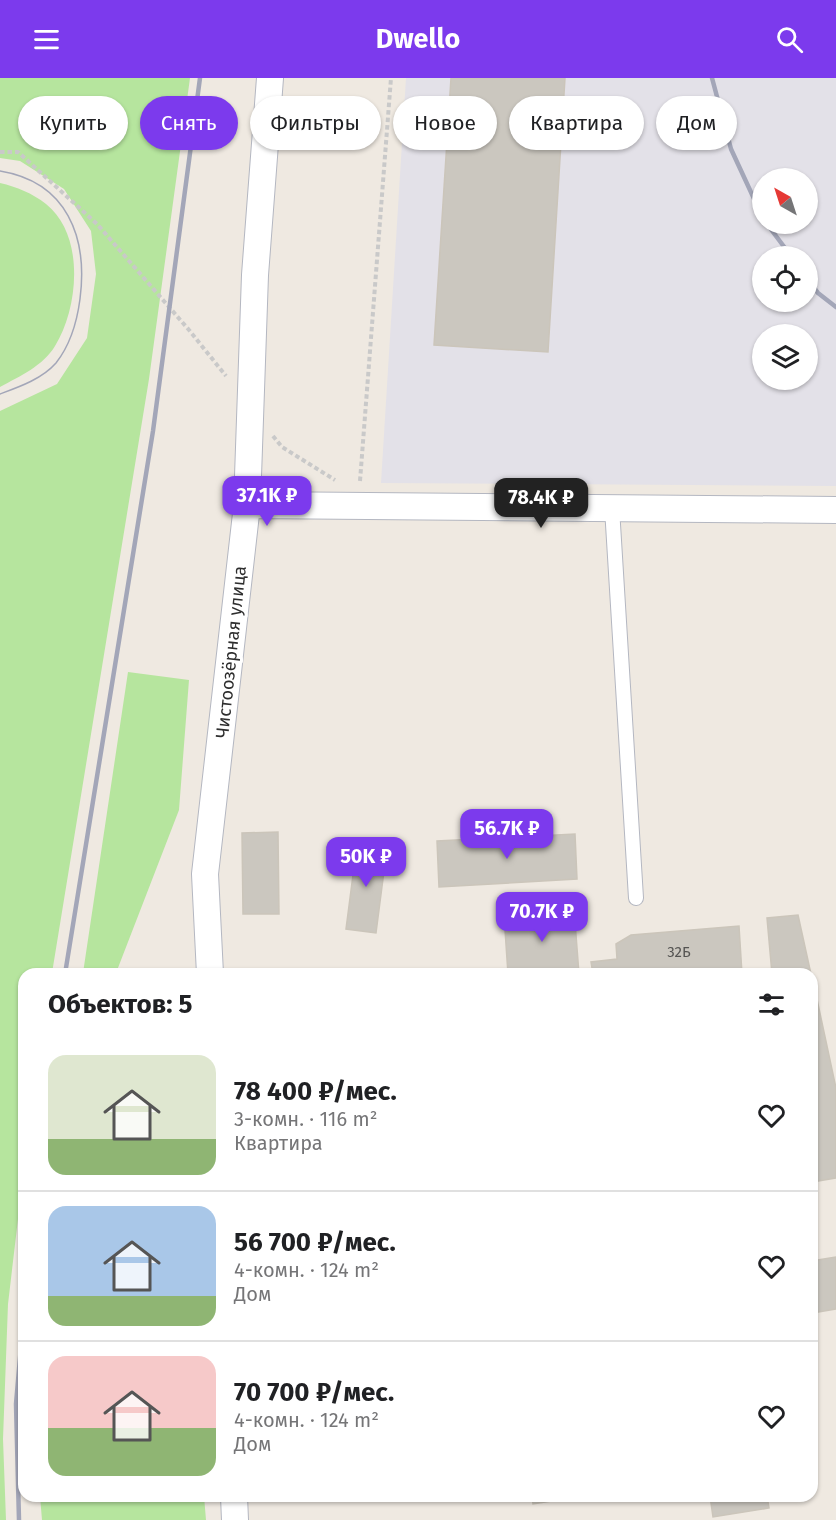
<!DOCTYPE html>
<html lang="ru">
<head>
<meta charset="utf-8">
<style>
	:root { --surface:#fff; --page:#f6f6f6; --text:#202124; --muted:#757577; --line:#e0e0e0; --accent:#7c3aed }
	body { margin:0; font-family:"Fira Sans",sans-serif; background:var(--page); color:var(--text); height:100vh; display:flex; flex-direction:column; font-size:22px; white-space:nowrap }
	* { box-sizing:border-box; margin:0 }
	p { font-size:20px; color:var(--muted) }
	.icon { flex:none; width:33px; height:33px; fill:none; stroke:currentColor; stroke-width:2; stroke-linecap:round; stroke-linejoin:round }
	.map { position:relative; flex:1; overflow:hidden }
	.sheet { position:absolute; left:18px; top:890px; width:800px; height:534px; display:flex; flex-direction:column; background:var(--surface); border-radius:18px; box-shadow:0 2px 4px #0004 }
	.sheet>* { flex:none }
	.top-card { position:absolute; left:18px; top:18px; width:801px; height:54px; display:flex; gap:12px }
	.needle { width:39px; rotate:321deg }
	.controls { position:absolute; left:752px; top:90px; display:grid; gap:12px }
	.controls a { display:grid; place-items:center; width:66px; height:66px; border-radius:50%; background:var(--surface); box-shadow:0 2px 4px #0004; font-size:30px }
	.price { position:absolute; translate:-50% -51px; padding:0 14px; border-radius:12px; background:var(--accent); color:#fff; font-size:20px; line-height:39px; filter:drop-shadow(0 2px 3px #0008) }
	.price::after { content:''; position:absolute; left:50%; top:36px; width:18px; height:14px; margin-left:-9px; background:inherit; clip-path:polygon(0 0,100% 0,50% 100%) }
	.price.current { background:#222; color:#fff }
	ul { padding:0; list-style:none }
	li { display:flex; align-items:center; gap:18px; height:150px; padding:0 30px }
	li+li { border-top:2px solid var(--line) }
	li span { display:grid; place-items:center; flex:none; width:168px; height:120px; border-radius:18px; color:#555 }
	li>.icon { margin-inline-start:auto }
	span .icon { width:72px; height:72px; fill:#fffc; stroke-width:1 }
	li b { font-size:26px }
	h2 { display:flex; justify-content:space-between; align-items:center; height:72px; padding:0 30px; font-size:26px }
	.chip { padding:0 21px; border-radius:27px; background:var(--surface); box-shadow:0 2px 4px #0004; font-size:21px; line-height:54px }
	.chip.current { background:var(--accent); color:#fff }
	header { display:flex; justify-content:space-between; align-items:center; height:78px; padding:0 30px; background:var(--accent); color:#fff; font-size:27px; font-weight:700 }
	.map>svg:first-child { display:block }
	.industrial { fill:#e3e1e8; fill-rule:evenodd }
	.green { fill:#b6e59e }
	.building { fill:#cbc7bf; stroke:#cbc5ba; stroke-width:1.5 }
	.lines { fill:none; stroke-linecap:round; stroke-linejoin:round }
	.lane-casing { stroke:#b4b7c1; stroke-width:16 }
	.street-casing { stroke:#b4b7c1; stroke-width:28 }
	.path { stroke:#c9c9c9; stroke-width:4; stroke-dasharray:4.5 3; stroke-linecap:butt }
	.lane { stroke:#fff; stroke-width:14 }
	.street { stroke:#fff; stroke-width:26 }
	.tram { stroke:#a3a6b8; stroke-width:1.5 }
	.rail { stroke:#a3a6b8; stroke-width:4.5 }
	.labels { text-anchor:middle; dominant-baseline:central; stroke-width:6; stroke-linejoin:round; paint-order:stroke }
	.number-label { font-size:15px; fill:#555452 }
	.street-label { font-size:18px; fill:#2e2e2e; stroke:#fff }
</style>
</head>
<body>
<header><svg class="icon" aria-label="menu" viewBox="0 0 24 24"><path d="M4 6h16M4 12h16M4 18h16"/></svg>Dwello<svg class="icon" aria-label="search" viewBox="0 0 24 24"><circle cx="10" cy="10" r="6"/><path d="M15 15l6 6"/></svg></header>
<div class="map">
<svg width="836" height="1442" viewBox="0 0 836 1442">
	<rect width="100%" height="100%" fill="#efe9e1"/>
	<path class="industrial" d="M406,0H836V408L381,405ZM762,100H807V146H762ZM762,178H807V224H762ZM762,256H807V302H762Z"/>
	<path class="green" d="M0,0H190L149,301L52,895L24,896V1090L8,1226L3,1361L6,1442H0V333L57,306L87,260L96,196L91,153L64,111L20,83L0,80Z
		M0,105C17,109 32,115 46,126C85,157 79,229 55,268C43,288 20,298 0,309Z
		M128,594L189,602L179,732L116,895H83Z
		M40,1418H204L206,1442H42Z"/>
	<path class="building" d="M451,0H565L548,274L434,267Z
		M278,754L279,836H243L242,755Z
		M575,756L577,801L439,809L437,763Z
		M357,766L387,770L376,855L346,851Z
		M574,831L579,896H508L504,837Z
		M798,837L811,896H772L767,840Z
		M739,848L742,896H593L591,884L617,881L616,866L631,857Z
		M812,898L836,1010V1100L812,1104Z
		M836,1179V1231L812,1235V1183Z
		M532,1418H584L533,1426Z
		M710,1418H767L769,1430L713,1439Z"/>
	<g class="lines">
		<defs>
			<path id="lane" d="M612,430L636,820"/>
			<path id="street" d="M247,427L836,432
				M210,896L205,796L247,427L255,197L270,0
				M234,1418L235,1442"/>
		</defs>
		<use href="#lane" class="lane-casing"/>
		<use href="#street" class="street-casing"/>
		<path class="path" d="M0,74H18L97,146L189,252L226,298
			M273,358L282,369L335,402
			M360,403L391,0"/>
		<use href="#lane" class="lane"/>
		<use href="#street" class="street"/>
		<path class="tram" d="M0,93C67,104 88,159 80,221C77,244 71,266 56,285C42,301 19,309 0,316"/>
		<path class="rail" d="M712,0L731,71L762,138
			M767,146L791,178
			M807,201L818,215L836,229
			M65,896L153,353L200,0
			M19,1442L16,1326L24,1234"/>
	</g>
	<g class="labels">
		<g class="number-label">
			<text x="679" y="874">32Б</text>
		</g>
		<g class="street-label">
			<text transform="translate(231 574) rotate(-84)">Чистоозёрная улица</text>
		</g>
	</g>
</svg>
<div class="controls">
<a><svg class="needle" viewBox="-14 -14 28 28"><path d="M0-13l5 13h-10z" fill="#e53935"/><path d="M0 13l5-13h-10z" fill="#757577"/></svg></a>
<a><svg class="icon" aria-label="locate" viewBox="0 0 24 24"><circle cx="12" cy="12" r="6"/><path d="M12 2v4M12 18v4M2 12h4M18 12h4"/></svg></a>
<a><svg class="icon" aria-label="layers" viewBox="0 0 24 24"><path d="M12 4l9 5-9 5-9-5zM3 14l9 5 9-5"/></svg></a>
</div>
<b class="price" style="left:267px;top:449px">37.1K ₽</b>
<b class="price current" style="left:541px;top:451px">78.4K ₽</b>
<b class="price" style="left:507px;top:782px">56.7K ₽</b>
<b class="price" style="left:366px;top:810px">50K ₽</b>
<b class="price" style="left:542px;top:865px">70.7K ₽</b>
<div class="top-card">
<a class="chip">Купить</a>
<a class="chip current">Снять</a>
<a class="chip">Фильтры</a>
<a class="chip">Новое</a>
<a class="chip">Квартира</a>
<a class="chip">Дом</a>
</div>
<section class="sheet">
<h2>Объектов: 5<svg class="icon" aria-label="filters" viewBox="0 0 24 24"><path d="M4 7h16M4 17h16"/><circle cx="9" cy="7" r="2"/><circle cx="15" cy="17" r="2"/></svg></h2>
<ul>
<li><span style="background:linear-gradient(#dfe7d0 70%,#8fb573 0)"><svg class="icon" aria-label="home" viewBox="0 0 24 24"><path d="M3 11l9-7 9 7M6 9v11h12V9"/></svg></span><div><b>78 400 ₽/мес.</b><p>3-комн. · 116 m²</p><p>Квартира</p></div><svg class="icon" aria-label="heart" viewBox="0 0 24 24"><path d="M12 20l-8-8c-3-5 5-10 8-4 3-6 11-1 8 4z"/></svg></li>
<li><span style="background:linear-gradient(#a9c7e8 75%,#8fb573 0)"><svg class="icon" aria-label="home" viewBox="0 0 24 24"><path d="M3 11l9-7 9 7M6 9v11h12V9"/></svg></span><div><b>56 700 ₽/мес.</b><p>4-комн. · 124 m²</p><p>Дом</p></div><svg class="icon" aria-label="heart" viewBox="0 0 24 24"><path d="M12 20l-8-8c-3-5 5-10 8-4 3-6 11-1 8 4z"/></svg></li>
<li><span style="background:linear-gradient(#f6c9c9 60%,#8fb573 0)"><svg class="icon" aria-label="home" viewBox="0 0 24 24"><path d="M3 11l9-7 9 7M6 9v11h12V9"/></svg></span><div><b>70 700 ₽/мес.</b><p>4-комн. · 124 m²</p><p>Дом</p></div><svg class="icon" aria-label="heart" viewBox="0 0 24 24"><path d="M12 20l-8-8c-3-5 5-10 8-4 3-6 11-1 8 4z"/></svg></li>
</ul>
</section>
</div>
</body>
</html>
